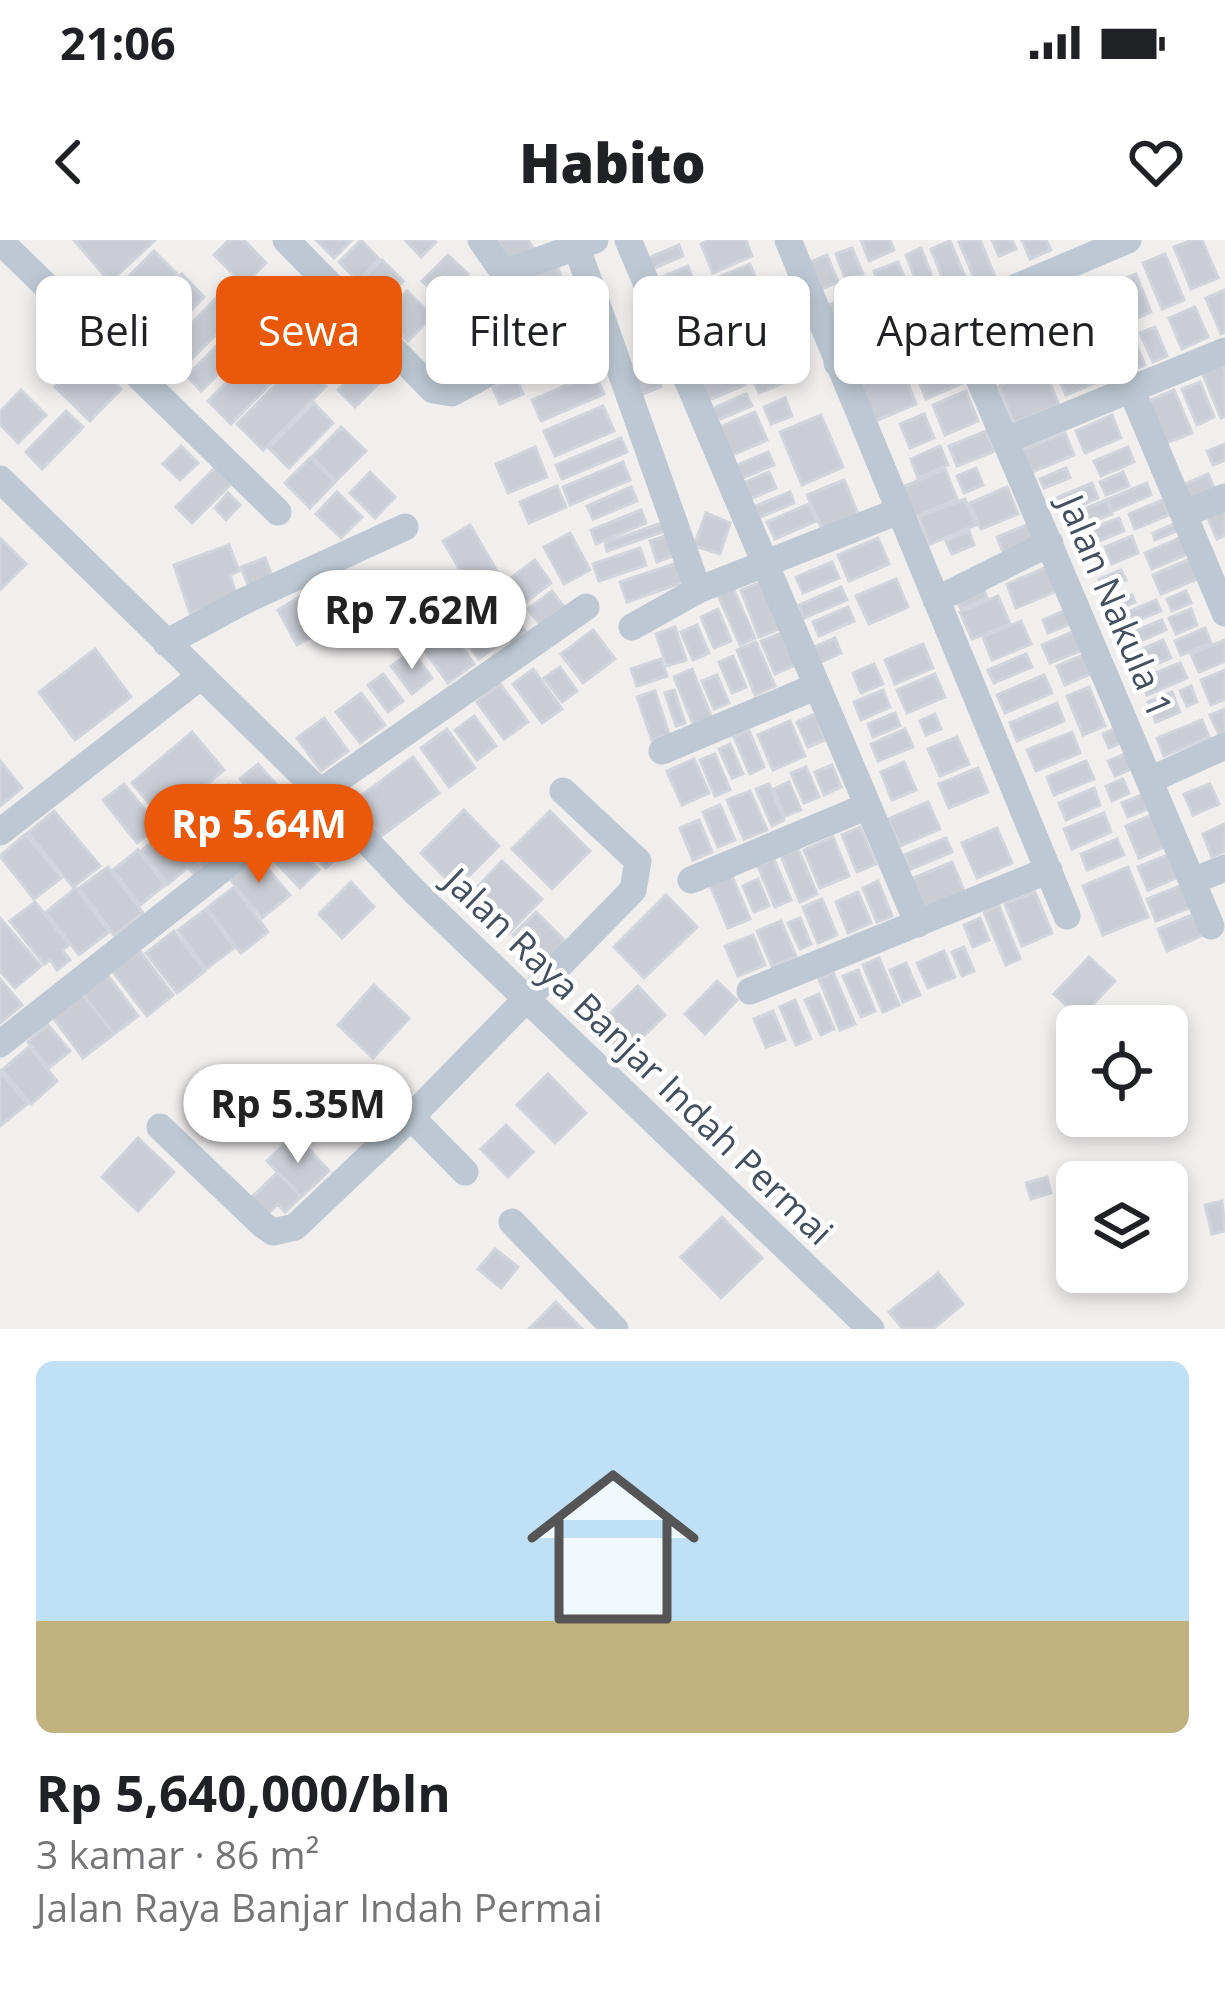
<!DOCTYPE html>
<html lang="id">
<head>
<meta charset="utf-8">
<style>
	:root { --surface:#fff; --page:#f2f2f2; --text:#202124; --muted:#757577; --line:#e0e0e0; --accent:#ea580c }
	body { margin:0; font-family:"Open Sans",sans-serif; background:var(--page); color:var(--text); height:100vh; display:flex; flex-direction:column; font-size:45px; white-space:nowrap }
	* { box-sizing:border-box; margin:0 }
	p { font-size:39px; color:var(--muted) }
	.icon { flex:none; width:66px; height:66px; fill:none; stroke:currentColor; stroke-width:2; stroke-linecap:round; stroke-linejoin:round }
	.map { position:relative; height:1089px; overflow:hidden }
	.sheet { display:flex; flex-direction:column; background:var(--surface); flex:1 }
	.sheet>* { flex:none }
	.top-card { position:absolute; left:36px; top:36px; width:1155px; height:108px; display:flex; gap:24px }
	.fabs { position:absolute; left:1056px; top:765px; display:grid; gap:24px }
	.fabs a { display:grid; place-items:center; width:132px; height:132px; border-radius:18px; background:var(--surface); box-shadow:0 6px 18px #0003; font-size:60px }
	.price { position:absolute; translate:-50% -102px; padding:0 27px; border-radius:42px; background:#fff; color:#222; font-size:39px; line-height:78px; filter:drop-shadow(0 3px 6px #0008) }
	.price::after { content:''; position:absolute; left:50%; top:72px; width:36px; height:27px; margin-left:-18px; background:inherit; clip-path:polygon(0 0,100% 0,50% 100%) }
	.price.active { background:var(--accent); color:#fff }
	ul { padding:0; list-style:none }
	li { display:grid; align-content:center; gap:24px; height:636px; padding:0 36px }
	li+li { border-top:3px solid var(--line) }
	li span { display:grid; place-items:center; height:372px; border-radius:18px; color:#555 }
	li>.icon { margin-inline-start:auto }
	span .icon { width:216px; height:216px; fill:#fffc; stroke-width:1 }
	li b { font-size:51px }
	.tag { padding:0 42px; border-radius:18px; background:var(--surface); box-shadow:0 6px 18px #0003; font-size:42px; line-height:108px }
	.tag.active { background:var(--accent); color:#fff }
	.status { display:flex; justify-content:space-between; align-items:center; height:84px; padding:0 60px; background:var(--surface); direction:ltr }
	.status svg { height:33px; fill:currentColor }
	header { display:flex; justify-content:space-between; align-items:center; height:156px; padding:0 36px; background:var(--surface); font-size:54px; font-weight:800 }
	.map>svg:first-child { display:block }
	.building { fill:#cacdd4; stroke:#d1d4db; stroke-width:3 }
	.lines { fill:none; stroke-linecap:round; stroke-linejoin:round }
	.street { stroke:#bdc8d2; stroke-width:27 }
	.labels { text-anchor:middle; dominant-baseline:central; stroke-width:9; stroke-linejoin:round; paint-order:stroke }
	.street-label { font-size:36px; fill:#44505e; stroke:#fff }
</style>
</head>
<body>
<div class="status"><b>21:06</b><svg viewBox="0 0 49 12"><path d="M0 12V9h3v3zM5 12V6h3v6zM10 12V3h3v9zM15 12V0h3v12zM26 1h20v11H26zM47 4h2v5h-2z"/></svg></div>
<header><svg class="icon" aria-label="back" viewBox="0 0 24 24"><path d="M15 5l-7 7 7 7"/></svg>Habito<svg class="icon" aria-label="heart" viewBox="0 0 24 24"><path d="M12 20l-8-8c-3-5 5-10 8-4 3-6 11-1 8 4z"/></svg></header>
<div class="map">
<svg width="1225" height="1089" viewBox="0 0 1225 1089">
	<rect width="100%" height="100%" fill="#f1eeee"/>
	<path class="building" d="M74,0H155L110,42Z
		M229,0H244L266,23L244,45L214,15Z
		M316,0H352L334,18Z
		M361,0L379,19L358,41L339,22Z
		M433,0L436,2L421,17L406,1Z
		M498,0H528L534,10L510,23Z
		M710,0H746L752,16L713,33L701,4Z
		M861,0H890L894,10L869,21Z
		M980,0L998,44L980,52L959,2Z
		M992,0H1012L1016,9L999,16Z
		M1022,0H1046L1051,10L1030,19Z
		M1192,0H1202L1218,38L1191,49L1174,7Z
		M950,1L966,39L946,47L931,9Z
		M679,5L683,16L650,30L646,19Z
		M852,8L863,34L846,41L836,14Z
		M921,8L936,47L921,53L906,15Z
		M154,11L177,34L139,72L116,49Z
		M1165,14L1184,60L1162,69L1143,23Z
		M448,15L468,34L442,60L422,41Z
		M827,15L838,42L822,49L810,22Z
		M382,20L403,41L381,65L359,43Z
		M555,21L564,43L523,59L514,38Z
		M898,22L915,63L891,73L874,31Z
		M750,24L758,45L719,62L710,41Z
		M688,26L693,40L660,54L654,40Z
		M182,34L204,57L171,91L149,68Z
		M1136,34L1151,72L1125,83L1109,45Z
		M291,45L311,65L284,93L264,73Z
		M693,47L700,62L666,77L660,61Z
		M871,48L883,79L839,97L826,66Z
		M1225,50V92L1221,94L1206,58Z
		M407,51L432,76L408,101L383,75Z
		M569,53L579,78L562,85L551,60Z
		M768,55L776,75L735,93L726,73Z
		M1069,55L1080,81L1064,87L1053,62Z
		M218,56L236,74L191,120L173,103Z
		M541,62L547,76L521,87L515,72Z
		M712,64L718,79L671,98L665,85Z
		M1195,67L1208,97L1182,109L1169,78Z
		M1047,70L1063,107L1045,114L1030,77Z
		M1013,75L1032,121L993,138L974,91Z
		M241,81L256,96L201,151L187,136Z
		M721,81L730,102L690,119L681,98Z
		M555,83L559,93L540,101L536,91Z
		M778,87L788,110L750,127L740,103Z
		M1155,87L1167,116L1153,122L1140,93Z
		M51,88L63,100L48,115L37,103Z
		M1133,97L1145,125L1111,139L1100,111Z
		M343,100L359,116L342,134L325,118Z
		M948,101L965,142L926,159L909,117Z
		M557,104L564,122L538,133L530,116Z
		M262,106L285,129L231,184L208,161Z
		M727,110L733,124L697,139L691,126Z
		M87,115L121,149L90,181L55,147Z
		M300,120L326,146L263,210L237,184Z
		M790,120L798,137L759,153L752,136Z
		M1225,120V176L1221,178L1201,130Z
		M366,122L383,139L355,167L338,150Z
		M1086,122L1095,143L1066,155L1057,134Z
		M900,123L916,164L873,182L856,141Z
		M652,126L661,147L640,155L631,134Z
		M1043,127L1059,165L1014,183L999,146Z
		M738,128L745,145L702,163L695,147Z
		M595,133L604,154L541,181L532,160Z
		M516,138L523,154L500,164L493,148Z
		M1200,142L1214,177L1197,185L1182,149Z
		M21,150L46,175L18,203L0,184V172Z
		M1174,150L1192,193L1161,205L1144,163Z
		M966,151L978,181L945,195L933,165Z
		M746,154L752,166L713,182L709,170Z
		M785,158L792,176L771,184L764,167Z
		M314,163L333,183L289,228L269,208Z
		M603,166L614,191L555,216L544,191Z
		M66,171L83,187L42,229L26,212Z
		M755,172L767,200L725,218L713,190Z
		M924,174L934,198L910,208L900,184Z
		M821,175L843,227L802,245L780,192Z
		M1112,175L1121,198L1085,213L1076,191Z
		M341,187L366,211L336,241L312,217Z
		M986,191L995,211L957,226L949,206Z
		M1065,193L1074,215L1032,232L1023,210Z
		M621,198L627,212L562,239L556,225Z
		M1225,204V220L1213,225L1207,211Z
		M181,206L198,223L180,240L163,224Z
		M940,206L948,225L918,238L911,219Z
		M535,207L547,237L508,253L496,224Z
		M1128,207L1134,222L1101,236L1094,221Z
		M768,212L774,225L740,239L735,226Z
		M310,218L335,242L310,268L285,243Z
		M623,222L630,240L570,265L563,247Z
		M215,228L231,244L192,283L176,267Z
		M976,228L983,245L964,253L957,236Z
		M1066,228L1070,238L1044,248L1040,239Z
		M945,229L957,259L911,278L898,249Z
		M370,232L395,257L375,278L350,253Z
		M769,232L776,248L750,259L743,243Z
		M1123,232L1129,246L1106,255L1100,242Z
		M1208,234L1217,255L1187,267L1178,247Z
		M844,240L858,274L822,289L807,255Z
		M1092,243L1098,258L1062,273L1056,258Z
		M1147,243L1151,255L1113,271L1108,259Z
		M557,246L566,267L529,283L520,262Z
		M631,247L637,261L593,279L587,266Z
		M1007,247L1018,274L981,289L970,263Z
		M337,252L362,277L341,298L316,274Z
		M790,252L794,263L756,279L751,268Z
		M228,253L240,265L226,280L215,268Z
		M965,259L976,285L930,304L919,277Z
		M1106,260L1112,274L1087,284L1081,270Z
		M1163,260L1169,275L1135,289L1129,274Z
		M809,264L816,281L775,299L767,282Z
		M1225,266V295L1217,299L1206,274Z
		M641,270L646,283L596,304L591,290Z
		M706,273L730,283L720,314L694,306Z
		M1119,278L1124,291L1099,301L1093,288Z
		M1034,282L1042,302L1005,317L997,297Z
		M662,283L665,291L607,311L605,303Z
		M1176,283L1179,290L1155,300L1153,293Z
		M470,285L497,331L470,347L443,301Z
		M969,291L974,305L952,314L946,301Z
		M570,293L590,330L564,344L544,307Z
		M668,295L675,315L657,322L650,301Z
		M1132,296L1138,313L1112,324L1105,307Z
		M1182,297L1188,314L1152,329L1145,313Z
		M0,298L26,324L0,350Z
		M878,298L889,324L849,341L838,315Z
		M229,305L239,331L230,335L237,357L190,373L174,325Z
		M640,308L646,325L599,341L593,324Z
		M265,318L275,343L251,352L241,327Z
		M1192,318L1200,338L1161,354L1153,335Z
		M535,320L551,343L525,363L508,340Z
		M832,322L839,338L803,353L796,337Z
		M677,323L684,342L627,362L620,342Z
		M1052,325L1062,349L1016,368L1007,344Z
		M1121,330L1126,340L1103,349L1099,339Z
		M896,339L908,367L869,384L856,356Z
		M764,341L782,388L759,397L741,350Z
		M327,343L356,387L334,402L305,358Z
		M981,343L987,358L961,369L954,355Z
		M841,347L847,360L804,378L799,365Z
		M733,348L755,398L740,405L718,355Z
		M552,351L564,367L540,385L528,369Z
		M1186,351L1191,363L1172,371L1167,359Z
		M1132,355L1135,362L1114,371L1111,364Z
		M301,356L321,392L297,405L278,370Z
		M998,356L1010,384L972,399L960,372Z
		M473,358L504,400L479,419L448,377Z
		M1156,360L1161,371L1116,389L1112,379Z
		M428,361L474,424L448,443L403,381Z
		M503,362L525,391L511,401L490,372Z
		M848,367L854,381L819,396L813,382Z
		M718,369L731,401L714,408L701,377Z
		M1068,369L1073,383L1048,393L1043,380Z
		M1191,369L1197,385L1176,394L1169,378Z
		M1162,380L1166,390L1124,408L1120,397Z
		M1021,381L1031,404L992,420L983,397Z
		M697,385L709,413L693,420L681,392Z
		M675,387L686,420L667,426L656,394Z
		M1205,388L1211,403L1181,415L1175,401Z
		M593,390L615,419L583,443L561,414Z
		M1077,390L1085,409L1050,423L1042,405Z
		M784,392L798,424L775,434L761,401Z
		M835,398L841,413L821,422L814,407Z
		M1163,400L1171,418L1129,435L1122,418Z
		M1225,400V421L1199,432L1191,414Z
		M756,402L775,446L755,455L737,410Z
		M923,404L933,428L895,444L885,420Z
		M95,409L131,457L75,500L39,452Z
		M412,411L432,438L412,454L391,426Z
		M1088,413L1095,432L1065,445L1057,426Z
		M1026,414L1032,427L994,443L988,430Z
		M733,416L746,447L732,453L719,422Z
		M661,419L667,436L637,446L631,429Z
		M1180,423L1187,438L1147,455L1140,439Z
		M874,424L883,444L861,453L853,433Z
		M560,427L577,451L562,462L544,438Z
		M533,429L562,469L542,483L513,444Z
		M692,429L712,478L694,486L674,437Z
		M1225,430V459L1211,465L1201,440Z
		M383,434L403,461L388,472L368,445Z
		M935,434L945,457L907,473L897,450Z
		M717,435L729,463L714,469L702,441Z
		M1044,435L1052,453L1005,473L997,455Z
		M500,444L528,482L504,499L477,462Z
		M1191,446L1197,462L1187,466L1180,451Z
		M1089,447L1105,486L1083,495L1067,456Z
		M674,450L685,483L676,486L665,453Z
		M883,450L890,467L861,480L854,462Z
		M655,451L669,494L652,500L637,457Z
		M1172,452L1180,472L1156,482L1148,462Z
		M361,453L385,485L360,503L336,472Z
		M1057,463L1064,481L1017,501L1010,483Z
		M1225,469V492L1219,495L1210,475Z
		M895,473L900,486L873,497L868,484Z
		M815,474L825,500L808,507L797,482Z
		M935,474L941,489L926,495L920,481Z
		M474,476L496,506L477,520L455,490Z
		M324,478L348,511L321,531L297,498Z
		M1202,480L1209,497L1164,516L1157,498Z
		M790,481L805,516L773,530L758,495Z
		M1124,485L1130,499L1109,508L1103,494Z
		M447,489L475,528L449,547L421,508Z
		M905,489L913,507L878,521L871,504Z
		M749,491L764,527L750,534L734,497Z
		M192,492L224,530L164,581L132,543Z
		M1072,492L1080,513L1036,531L1027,510Z
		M957,497L969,524L940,536L928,509Z
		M730,504L743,534L732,538L719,509Z
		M1134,510L1140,525L1115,536L1108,521Z
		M715,514L730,550L715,556L700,520Z
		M413,517L439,553L380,597L354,561Z
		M694,519L709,553L682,565L667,531Z
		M0,521L22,548L0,566Z
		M1086,521L1094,539L1054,555L1047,537Z
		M904,522L916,550L892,560L881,532Z
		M258,524L283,552L265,567L240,539Z
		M832,525L841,547L824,555L815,532Z
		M806,527L819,557L804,563L791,533Z
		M978,528L988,552L949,568L939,544Z
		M1123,539L1129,553L1112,561L1106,546Z
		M789,542L801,570L785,576L774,549Z
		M124,544L158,586L137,603L103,560Z
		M769,544L784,580L772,586L756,549Z
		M1210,544L1219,564L1193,575L1184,554Z
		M229,545L260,582L232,605L201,568Z
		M1094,548L1100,565L1066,580L1059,563Z
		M750,551L767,590L744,599L727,560Z
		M1149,552L1155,566L1128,577L1122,563Z
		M928,562L940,589L900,606L888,579Z
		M195,565L224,600L210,612L215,618L203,628L170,587Z
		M720,565L735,600L718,607L703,572Z
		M464,570L499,606L456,649L421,613Z
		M54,571L100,626L73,647L28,593Z
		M550,571L590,611L552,649L512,609Z
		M1104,573L1111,592L1072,609L1064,589Z
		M1156,573L1169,605L1139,618L1126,586Z
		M699,580L712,612L693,620L680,588Z
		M1225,584V611L1212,617L1203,594Z
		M319,585L344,610L326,628L301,602Z
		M170,587L203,628L195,635L188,627L168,644L141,611Z
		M860,587L876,624L857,632L842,595Z
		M997,588L1012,623L977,638L962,603Z
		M26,594L61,638L34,659L0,616Z
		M833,597L849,636L820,648L804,610Z
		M946,598L952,612L911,629L904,615Z
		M1117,599L1124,615L1087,630L1081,614Z
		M290,600L319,630L300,648L272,618Z
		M798,609L817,654L800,662L781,616Z
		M138,610L165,645L140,665L113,630Z
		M1177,611L1186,634L1148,650L1138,627Z
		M255,614L290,655L262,678L228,637Z
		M774,619L791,660L775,667L758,626Z
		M502,621L542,659L509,693L470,655Z
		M952,622L964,651L924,669L911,639Z
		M108,627L143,673L114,695L79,648Z
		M1128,627L1148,677L1103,695L1083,646Z
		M732,636L750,679L728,688L710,645Z
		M758,639L769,666L754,672L743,646Z
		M878,641L892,676L877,682L863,648Z
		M351,642L374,667L342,698L319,674Z
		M1185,644L1194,666L1156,681L1147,659Z
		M234,647L268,692L241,713L207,668Z
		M76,648L109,692L79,715L46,672Z
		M858,652L871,683L848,693L836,662Z
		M1035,652L1052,693L1022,706L1005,664Z
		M666,655L697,687L644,738L614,707Z
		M822,659L837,695L818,703L803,667Z
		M35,662L69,705L62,710L70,720L57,730L50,720L44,724L10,681Z
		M999,666L1020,719L1006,725L984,672Z
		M206,669L234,708L206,729L178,690Z
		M536,672L571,707L548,730L513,695Z
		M1194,674L1203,695L1167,711L1158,689Z
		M0,678L41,726L15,748L0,731Z
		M800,678L811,704L800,709L788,683Z
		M980,678L989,700L973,707L964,685Z
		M781,681L796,716L772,726L757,691Z
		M174,691L205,731L177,753L146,713Z
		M753,695L765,725L738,736L725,706Z
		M136,706L173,755L147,776L109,727Z
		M964,707L974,731L962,736L952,712Z
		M944,711L955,737L928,748L917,723Z
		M1089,717L1115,741L1080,778L1054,754Z
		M879,718L899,765L883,772L863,725Z
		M906,723L920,755L903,762L890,730Z
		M103,729L138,776L114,794L78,748Z
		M858,730L875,771L861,777L843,736Z
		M833,732L855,784L840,790L819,739Z
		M0,739L22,765L0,783Z
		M717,741L737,760L705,794L685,774Z
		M374,745L409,778L373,818L338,785Z
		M638,746L665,775L624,815L597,786Z
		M78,748L114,794L83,818L48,771Z
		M819,754L834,789L821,795L805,760Z
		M795,760L811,799L796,805L780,767Z
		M773,771L785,800L766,807L754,779Z
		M48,785L70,811L49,828L28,802Z
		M29,807L57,841L31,864L2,830Z
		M0,831L27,864L0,886Z
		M548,834L586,873L555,903L517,865Z
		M506,885L533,912L508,937L481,909Z
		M295,894L329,931L301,957L267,921Z
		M138,898L174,932L138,971L102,937Z
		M278,932L301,957L285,972L278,964L267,975L251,958Z
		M1047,937L1051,953L1031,959L1026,943Z
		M1222,961L1225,991L1212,994L1205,965Z
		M722,977L762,1018L721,1058L681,1017Z
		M495,1009L518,1027L501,1048L478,1029Z
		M1144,1032H1161L1163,1042L1147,1046Z
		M938,1033L963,1064L933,1089H903L889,1072Z
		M556,1062L582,1089H529Z"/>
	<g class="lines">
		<path class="street" d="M286,0L433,150L452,153L498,128L503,120L507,76L504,33L481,0
			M628,0L918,684
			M788,0L1067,676
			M0,1L278,272
			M577,8L698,350
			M504,33L595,0
			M952,75L1211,686
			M837,123L1128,0
			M1131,149L1225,373
			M1007,200L1225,111
			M0,239L320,552L414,651L871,1089
			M1185,274L1225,257
			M936,360L1050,303
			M632,387L698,350L899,271
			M166,403L242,362L405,287
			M662,511L817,446
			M1150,540L1225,506
			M0,592L201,436
			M691,640L865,567
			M1193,641L1225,628
			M750,751L1049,630
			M0,804L320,552L586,367
			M411,877L465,932
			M160,887L263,985L273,992L295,987L411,877L633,650L638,621L563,551
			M512,982L615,1089"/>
	</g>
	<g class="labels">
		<g class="street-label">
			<text transform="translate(1116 366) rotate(67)">Jalan Nakula 1</text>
			<text transform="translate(639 816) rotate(44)">Jalan Raya Banjar Indah Permai</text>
		</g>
	</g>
</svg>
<div class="fabs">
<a><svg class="icon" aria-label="locate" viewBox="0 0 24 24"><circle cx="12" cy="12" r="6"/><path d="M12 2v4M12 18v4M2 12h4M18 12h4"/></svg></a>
<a><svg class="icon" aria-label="layers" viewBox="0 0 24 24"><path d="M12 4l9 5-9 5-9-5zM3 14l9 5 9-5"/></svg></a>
</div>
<b class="price" style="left:412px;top:432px">Rp 7.62M</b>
<b class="price active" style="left:259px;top:646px">Rp 5.64M</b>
<b class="price" style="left:298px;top:926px">Rp 5.35M</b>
<div class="top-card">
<a class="tag">Beli</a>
<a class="tag active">Sewa</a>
<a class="tag">Filter</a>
<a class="tag">Baru</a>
<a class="tag">Apartemen</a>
</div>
</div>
<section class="sheet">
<ul>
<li><span style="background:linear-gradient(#bfe0f5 70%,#c2b280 0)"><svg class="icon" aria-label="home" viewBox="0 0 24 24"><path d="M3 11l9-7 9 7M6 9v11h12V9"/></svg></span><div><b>Rp 5,640,000/bln</b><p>3 kamar · 86 m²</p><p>Jalan Raya Banjar Indah Permai</p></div></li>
</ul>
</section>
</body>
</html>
